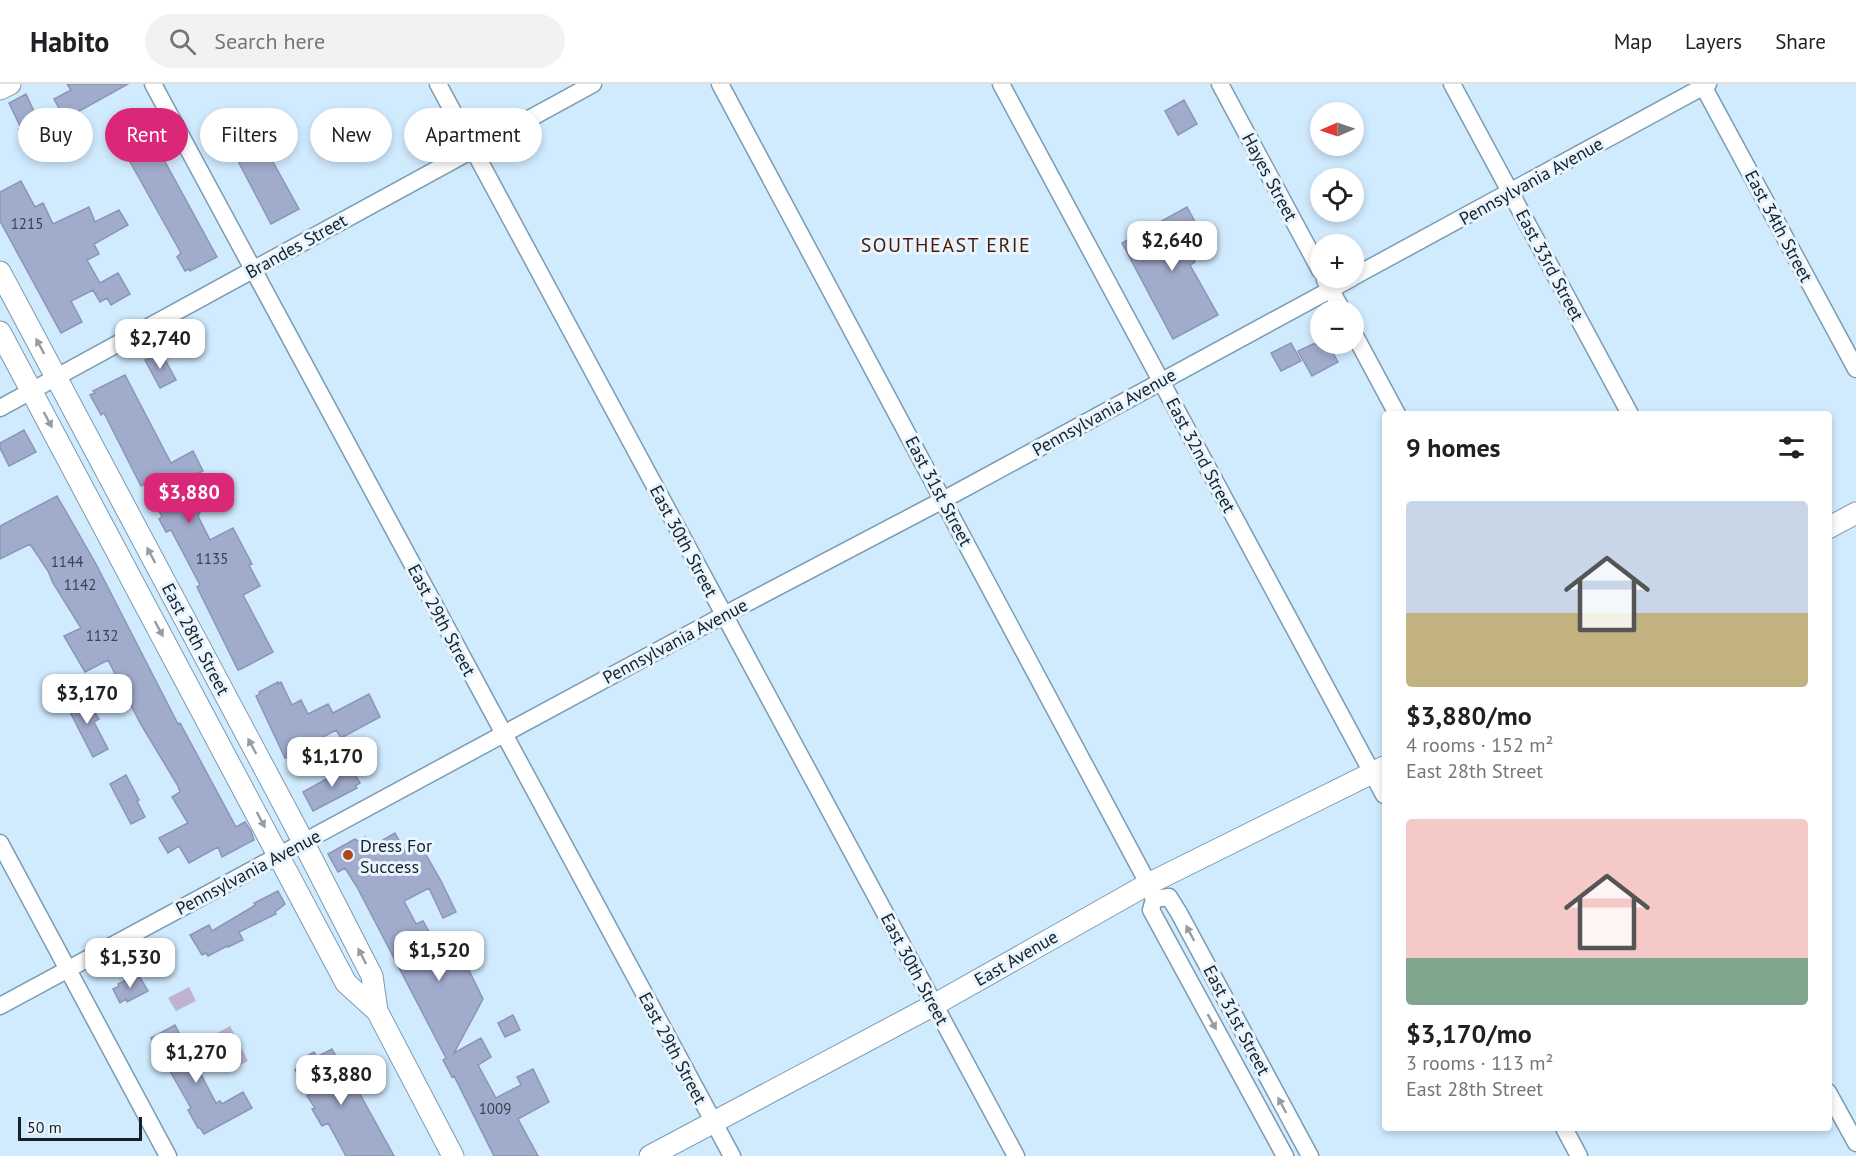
<!DOCTYPE html>
<html lang="en">
<head>
<meta charset="utf-8">
<style>
	:root { --surface:#fff; --page:#f2f2f2; --text:#202124; --muted:#757577; --line:#e0e0e0; --accent:#db2777 }
	body { margin:0; font-family:"PT Sans",sans-serif; background:var(--page); color:var(--text); height:100vh; display:flex; flex-direction:column; font-size:22px; white-space:nowrap }
	* { box-sizing:border-box; margin:0 }
	p { font-size:20px; color:var(--muted) }
	.icon { flex:none; width:33px; height:33px; fill:none; stroke:currentColor; stroke-width:2; stroke-linecap:round; stroke-linejoin:round }
	.map { position:relative; flex:1; overflow:hidden }
	.side { position:absolute; left:1382px; top:327px; width:450px; height:720px; display:flex; flex-direction:column; background:var(--surface); border-radius:6px; box-shadow:0 3px 9px #0003 }
	.side>* { flex:none }
	.guide { position:absolute; left:18px; top:24px; width:570px; height:54px; display:flex; gap:12px }
	.needle { width:39px; rotate:268deg }
	.buttons { position:absolute; left:1310px; top:18px; display:grid; gap:12px }
	.buttons a { display:grid; place-items:center; width:54px; height:54px; border-radius:50%; background:var(--surface); box-shadow:0 3px 9px #0003; font-size:30px }
	.scale { position:absolute; left:18px; bottom:15px; width:124px; box-sizing:border-box; padding-left:6px; border:3px solid #15222b; border-top:0; font-size:16px; line-height:21px; white-space:nowrap; color:#15222b; -webkit-text-stroke:4px #e8f5ff; paint-order:stroke }
	.price { position:absolute; translate:-50% -51px; padding:0 14px; border-radius:12px; background:#fff; color:#222; font-size:20px; line-height:39px; filter:drop-shadow(0 2px 3px #0008) }
	.price::after { content:''; position:absolute; left:50%; top:36px; width:18px; height:14px; margin-left:-9px; background:inherit; clip-path:polygon(0 0,100% 0,50% 100%) }
	.price.active { background:var(--accent); color:#fff }
	ul { padding:0; list-style:none }
	li { display:grid; align-content:center; gap:12px; height:318px; padding:0 24px }
	li span { display:grid; place-items:center; height:186px; border-radius:6px; color:#555 }
	li>.icon { margin-inline-start:auto }
	span .icon { width:108px; height:108px; fill:#fffc; stroke-width:1 }
	li b { font-size:26px }
	h2 { display:flex; justify-content:space-between; align-items:center; height:72px; padding:0 24px; font-size:26px }
	.pill { padding:0 21px; border-radius:27px; background:var(--surface); box-shadow:0 3px 9px #0003; font-size:21px; line-height:54px }
	.pill.active { background:var(--accent); color:#fff }
	header { display:flex; align-items:center; gap:36px; box-sizing:border-box; height:84px; padding:0 30px; background:var(--surface); border-bottom:2px solid var(--line) }
	header strong { font-size:28px }
	nav { display:flex; gap:33px; margin-inline-start:auto; font-size:21px }
	.search { width:420px; height:54px; background:var(--page); display:flex; align-items:center; gap:15px; box-sizing:border-box; padding:0 21px; border-radius:33px; color:var(--muted); font-size:22px }
	.map>svg:first-child { display:block }
	.green { fill:#bfb2d1 }
	.building { fill:#a1abcc; stroke:#8c95b5; stroke-width:1.5 }
	.lines { fill:none; stroke-linecap:round; stroke-linejoin:round }
	.minor-casing { stroke:#7c9bb1; stroke-width:19 }
	.tertiary-casing { stroke:#7c9bb1; stroke-width:23 }
	.minor { stroke:#fff; stroke-width:16 }
	.tertiary { stroke:#fff; stroke-width:21 }
	.oneway { fill:#969ca0 }
	.poi-dot { fill:#ad471d; stroke:#e8f5ff; stroke-width:2 }
	.labels { text-anchor:middle; dominant-baseline:central; stroke-width:6; stroke-linejoin:round; paint-order:stroke }
	.number-label { font-size:15px; fill:#384453 }
	.street-label { font-size:18px; fill:#15222b; stroke:#e8f5ff }
	.poi-label { font-size:18px; fill:#15222b; stroke:#e8f5ff; text-anchor:start }
	.neighbourhood-label { font-size:20px; letter-spacing:1.5px; fill:#4a1a06; stroke:#e8f5ff }
</style>
</head>
<body>
<header>
<strong>Habito</strong>
<div class="search"><svg class="icon" aria-label="search" viewBox="0 0 24 24"><circle cx="10" cy="10" r="6"/><path d="M15 15l6 6"/></svg>Search here</div>
<nav><a>Map</a><a>Layers</a><a>Share</a></nav>
</header>
<div class="map">
<svg width="1856" height="1072" viewBox="0 0 1856 1072">
	<rect width="100%" height="100%" fill="#d0eafe"/>
	<path class="green" d="M189,903L196,917L176,927L168,914Z
		M230,942L248,977L226,989L210,953Z"/>
	<path class="building" d="M67,0H128L65,35L54,15L71,6Z
		M26,10L43,47L35,51L36,54L25,60L19,45L21,44L9,19Z
		M1184,16L1197,40L1178,51L1165,27Z
		M242,29L244,30L257,52L265,48L274,65L268,69L299,125L271,140L229,60L227,61L218,42Z
		M151,52L217,173L190,187L189,185L185,187L177,173L181,169L124,67Z
		M21,97L35,123L43,119L53,140L89,123L95,138L119,126L128,141L94,160L99,170L87,176L100,199L118,189L130,210L111,221L107,214L100,218L93,206L71,217L82,238L61,249L0,137V108Z
		M1187,123L1204,154L1186,164L1195,178L1190,181L1218,231L1173,255L1122,159Z
		M1291,259L1301,277L1281,287L1271,269Z
		M1313,260H1328L1338,278L1312,292L1298,267Z
		M161,268L176,296L160,304L145,276Z
		M125,291L171,379L193,367L203,387L181,398L192,419L195,420L200,428L198,432L210,456L233,444L252,480L249,481L260,502L243,511L273,568L243,584L238,586L197,503L200,501L171,446L166,448L159,435L162,433L145,400L141,402L104,329L101,331L90,311L95,309L93,307Z
		M24,346L36,368L9,382L0,364V359Z
		M57,412L96,480L178,640L180,639L236,743L245,738L251,747L254,756L222,773L218,763L189,779L179,762L168,769L159,754L188,739L172,713L180,708L178,702L140,639L108,576L85,588L64,552L81,544L53,499L48,487L30,460L0,475V442Z
		M278,598V600L281,598L292,621L301,616L308,630L328,620L333,629L369,610L380,633L341,654L336,646L308,661L309,664L285,674L256,612L260,610L259,608Z
		M83,611L99,635L94,638L108,665L93,673L66,620Z
		M340,681L343,688L351,684L360,699L355,702L357,704L313,727L303,708L330,693L327,688Z
		M126,691L139,716L137,717L145,733L131,740L110,700Z
		M395,749L406,769L421,762L441,797L456,828L443,834L429,804L404,817L416,840L423,837L439,865L455,858L483,915L454,969L481,954L491,973L478,981L496,1014L521,1001L517,993L533,985L549,1018L518,1035L538,1072H494L454,992L452,993L443,976L446,974L357,803L345,784L338,788L328,770L355,755L357,757L365,753L371,763Z
		M278,807L285,820L275,828L276,830L239,848L243,856L228,863L227,862L208,872L206,869L202,871L190,851L209,841L212,847L249,825L255,821L254,819Z
		M138,890L148,907L127,918L126,915L120,919L113,905L119,902L118,900Z
		M513,931L520,946L505,953L498,939Z
		M175,941L216,1019L220,1017L222,1020L243,1008L252,1024L204,1050L200,1044H198L188,1026L191,1024L151,954Z
		M332,965L354,1004L356,1003L394,1072H346L328,1039L322,1042L312,1025L315,1024L307,1012L309,1011L295,986L301,981L298,977L314,968L317,973Z"/>
	<g class="lines">
		<defs>
			<path id="minor" d="M153,0L732,1072
				M438,0L1016,1072
				M720,0L1143,790L1154,815
				M1001,0L1384,711
				M1220,0L1320,186
				M1452,0L1630,330
				M1702,0L1856,285
				M1353,193L1708,0
				M1325,196L1342,226
				M1353,248L1397,330
				M0,324L593,0
				M0,759L168,1072
				M0,922L724,531L943,416L1352,194
				M1828,1008L1856,1059
				M1564,1044L1579,1072
				M1285,1072L1151,826L1154,815L1169,813L1179,829L1310,1072"/>
			<path id="tertiary" d="M0,5L10,0
				M0,188L294,740L372,892L377,927
				M0,248L346,899L377,927L453,1072
				M1828,444L1856,429
				M650,1072L934,921L1148,800L1384,683"/>
		</defs>
		<use href="#minor" class="minor-casing"/>
		<use href="#tertiary" class="tertiary-casing"/>
		<use href="#minor" class="minor"/>
		<use href="#tertiary" class="tertiary"/>
	</g>
	<defs><path id="oneway-solid" d="M-6-.8H1V-3.2L6.5 0L1 3.2V.8H-6Z" transform="scale(1.5)"/></defs>
	<g class="oneway">
		<use href="#oneway-solid" transform="translate(40 262) rotate(-118)"/>
		<use href="#oneway-solid" transform="translate(48 336) rotate(62)"/>
		<use href="#oneway-solid" transform="translate(151 471) rotate(-118)"/>
		<use href="#oneway-solid" transform="translate(159 545) rotate(62)"/>
		<use href="#oneway-solid" transform="translate(252 662) rotate(-118)"/>
		<use href="#oneway-solid" transform="translate(261 736) rotate(62)"/>
		<use href="#oneway-solid" transform="translate(1190 849) rotate(-118)"/>
		<use href="#oneway-solid" transform="translate(362 872) rotate(-117)"/>
		<use href="#oneway-solid" transform="translate(1212 938) rotate(61)"/>
		<use href="#oneway-solid" transform="translate(1282 1021) rotate(-118)"/>
	</g>
	<circle class="poi-dot" cx="348" cy="771" r="6"/>
	<g class="labels">
		<g class="number-label">
			<text x="27" y="139">1215</text>
			<text x="212" y="474">1135</text>
			<text x="67" y="477">1144</text>
			<text x="80" y="500">1142</text>
			<text x="102" y="551">1132</text>
			<text x="495" y="1024">1009</text>
		</g>
		<g class="street-label">
			<text transform="translate(1270 93) rotate(62)">Hayes Street</text>
			<text transform="translate(1531 97) rotate(-29)">Pennsylvania Avenue</text>
			<text transform="translate(1779 142) rotate(62)">East 34th Street</text>
			<text transform="translate(296 162) rotate(-29)">Brandes Street</text>
			<text transform="translate(1550 181) rotate(62)">East 33rd Street</text>
			<text transform="translate(1104 328) rotate(-29)">Pennsylvania Avenue</text>
			<text transform="translate(1201 371) rotate(62)">East 32nd Street</text>
			<text transform="translate(939 407) rotate(62)">East 31st Street</text>
			<text transform="translate(684 457) rotate(62)">East 30th Street</text>
			<text transform="translate(442 536) rotate(62)">East 29th Street</text>
			<text transform="translate(196 555) rotate(62)">East 28th Street</text>
			<text transform="translate(675 557) rotate(-28)">Pennsylvania Avenue</text>
			<text transform="translate(248 788) rotate(-28)">Pennsylvania Avenue</text>
			<text transform="translate(1016 874) rotate(-30)">East Avenue</text>
			<text transform="translate(915 885) rotate(62)">East 30th Street</text>
			<text transform="translate(1237 936) rotate(62)">East 31st Street</text>
			<text transform="translate(673 964) rotate(62)">East 29th Street</text>
		</g>
		<g class="poi-label">
			<text x="360" y="761">Dress For<tspan x="360" dy="21">Success</tspan></text>
		</g>
		<g class="neighbourhood-label">
			<text x="946" y="161">SOUTHEAST ERIE</text>
		</g>
	</g>
</svg>
<div class="buttons">
<a><svg class="needle" viewBox="-14 -14 28 28"><path d="M0-13l5 13h-10z" fill="#e53935"/><path d="M0 13l5-13h-10z" fill="#757577"/></svg></a>
<a><svg class="icon" aria-label="locate" viewBox="0 0 24 24"><circle cx="12" cy="12" r="6"/><path d="M12 2v4M12 18v4M2 12h4M18 12h4"/></svg></a>
<a>+</a>
<a>−</a>
</div>
<div class="scale">50 m</div>
<b class="price" style="left:1172px;top:188px">$2,640</b>
<b class="price" style="left:160px;top:286px">$2,740</b>
<b class="price active" style="left:189px;top:440px">$3,880</b>
<b class="price" style="left:87px;top:641px">$3,170</b>
<b class="price" style="left:332px;top:704px">$1,170</b>
<b class="price" style="left:439px;top:898px">$1,520</b>
<b class="price" style="left:130px;top:905px">$1,530</b>
<b class="price" style="left:196px;top:1000px">$1,270</b>
<b class="price" style="left:341px;top:1022px">$3,880</b>
<div class="guide">
<a class="pill">Buy</a>
<a class="pill active">Rent</a>
<a class="pill">Filters</a>
<a class="pill">New</a>
<a class="pill">Apartment</a>
</div>
<section class="side">
<h2>9 homes<svg class="icon" aria-label="filters" viewBox="0 0 24 24"><path d="M4 7h16M4 17h16"/><circle cx="9" cy="7" r="2"/><circle cx="15" cy="17" r="2"/></svg></h2>
<ul>
<li><span style="background:linear-gradient(#c9d6e8 60%,#c2b280 0)"><svg class="icon" aria-label="home" viewBox="0 0 24 24"><path d="M3 11l9-7 9 7M6 9v11h12V9"/></svg></span><div><b>$3,880/mo</b><p>4 rooms · 152 m²</p><p>East 28th Street</p></div></li>
<li><span style="background:linear-gradient(#f6c9c9 75%,#7fa58c 0)"><svg class="icon" aria-label="home" viewBox="0 0 24 24"><path d="M3 11l9-7 9 7M6 9v11h12V9"/></svg></span><div><b>$3,170/mo</b><p>3 rooms · 113 m²</p><p>East 28th Street</p></div></li>
</ul>
</section>
</div>
</body>
</html>
